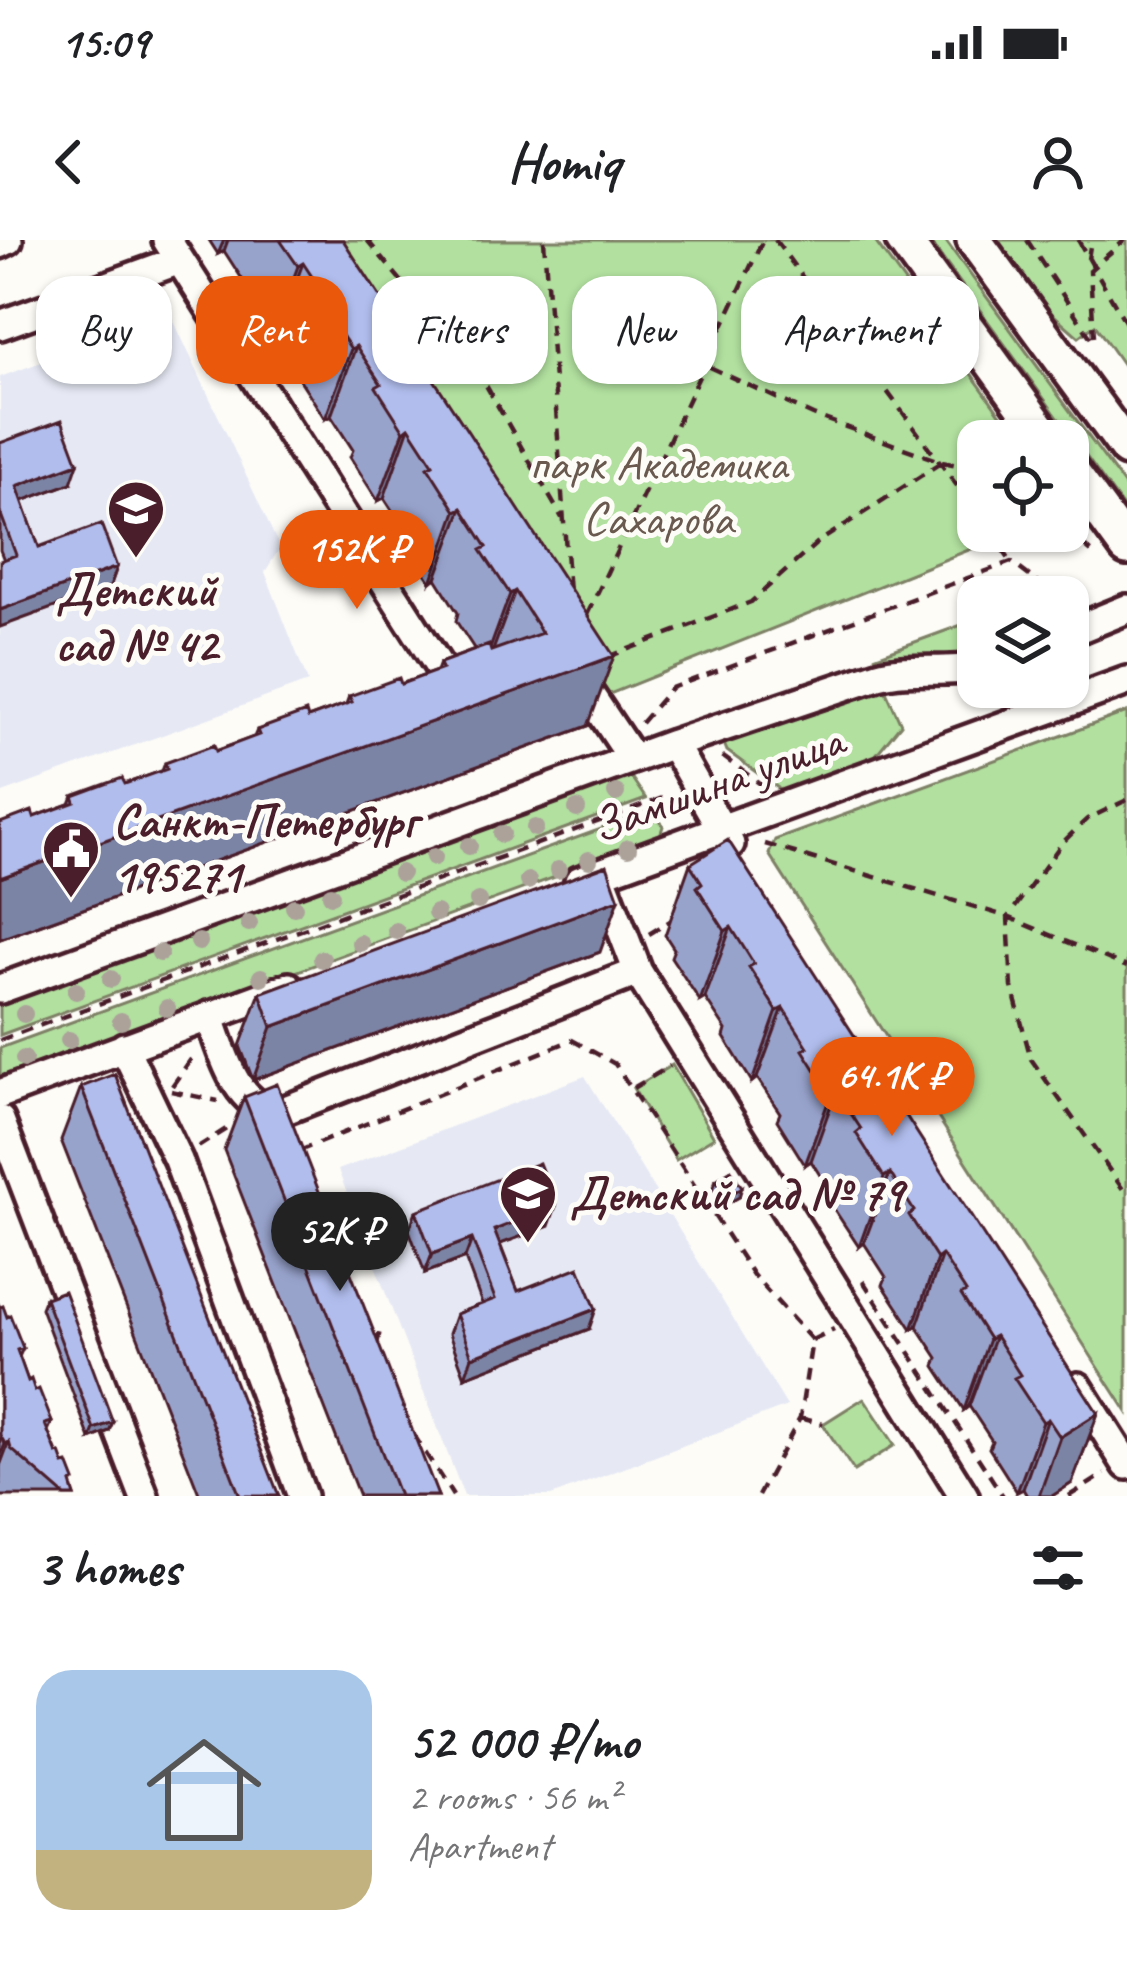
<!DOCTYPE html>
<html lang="en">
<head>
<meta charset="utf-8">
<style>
	:root { --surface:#fff; --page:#f6f6f6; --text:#202124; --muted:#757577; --line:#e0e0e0; --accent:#ea580c }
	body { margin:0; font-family:Caveat,sans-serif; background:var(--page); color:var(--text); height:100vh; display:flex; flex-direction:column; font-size:45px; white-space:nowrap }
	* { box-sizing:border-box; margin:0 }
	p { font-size:39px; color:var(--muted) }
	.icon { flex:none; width:66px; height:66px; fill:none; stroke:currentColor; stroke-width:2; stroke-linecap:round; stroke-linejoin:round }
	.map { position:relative; height:1256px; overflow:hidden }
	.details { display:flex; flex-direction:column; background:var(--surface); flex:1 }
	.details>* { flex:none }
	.banner { position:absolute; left:36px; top:36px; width:1056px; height:108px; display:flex; gap:24px }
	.controls { position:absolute; left:957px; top:180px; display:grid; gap:24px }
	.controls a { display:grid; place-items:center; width:132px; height:132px; border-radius:24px; background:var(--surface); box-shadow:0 3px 9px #0004; font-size:60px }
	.price { position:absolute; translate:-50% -102px; padding:0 27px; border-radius:42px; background:var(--accent); color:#fff; font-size:39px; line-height:78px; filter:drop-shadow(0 3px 6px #0008) }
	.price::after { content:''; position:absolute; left:50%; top:72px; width:36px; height:27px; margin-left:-18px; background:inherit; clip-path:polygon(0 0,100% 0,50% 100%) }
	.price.on { background:#222; color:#fff }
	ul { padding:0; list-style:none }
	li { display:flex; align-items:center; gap:36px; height:300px; padding:0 36px }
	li+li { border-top:3px solid var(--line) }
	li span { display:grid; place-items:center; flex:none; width:336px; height:240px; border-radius:36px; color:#555 }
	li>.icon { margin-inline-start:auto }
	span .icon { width:144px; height:144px; fill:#fffc; stroke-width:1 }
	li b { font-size:51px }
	h2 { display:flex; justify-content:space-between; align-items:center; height:144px; padding:0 36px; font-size:51px }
	.chip { padding:0 42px; border-radius:36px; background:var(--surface); box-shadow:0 3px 9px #0004; font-size:42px; line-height:108px }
	.chip.on { background:var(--accent); color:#fff }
	.status { display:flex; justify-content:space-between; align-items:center; height:84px; padding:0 60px; background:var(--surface); direction:ltr }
	.status svg { height:33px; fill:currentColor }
	header { display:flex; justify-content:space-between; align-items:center; height:156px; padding:0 36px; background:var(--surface); font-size:54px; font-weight:700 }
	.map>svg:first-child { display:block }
	.built { fill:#e6e9f4 }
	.green { fill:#b1e09f; stroke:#7e8065; stroke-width:3 }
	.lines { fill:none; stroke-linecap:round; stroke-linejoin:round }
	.minor-casing { stroke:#4a1f2b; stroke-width:36 }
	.major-casing { stroke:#4a1f2b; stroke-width:42 }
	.path { stroke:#4a1f2b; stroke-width:4.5; stroke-dasharray:12 9; stroke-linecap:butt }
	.minor { stroke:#fdfcf7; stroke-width:27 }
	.major { stroke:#fdfcf7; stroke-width:33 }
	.tree { fill:#aca29a }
	.wall { fill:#98a3cc; stroke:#4a1f2b; stroke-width:3 }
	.shaded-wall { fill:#7c84a6; stroke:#4a1f2b; stroke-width:3 }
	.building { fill:#b1bded; stroke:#4a1f2b; stroke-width:3 }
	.labels { text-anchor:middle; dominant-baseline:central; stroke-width:10; stroke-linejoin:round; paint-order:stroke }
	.park-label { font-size:48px; fill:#69594e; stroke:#fdfcf7 }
	.poi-label { font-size:48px; font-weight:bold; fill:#4a1f2b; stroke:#fdfcf7; text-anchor:start }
	.street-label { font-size:48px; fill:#4a1f2b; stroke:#fdfcf7 }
</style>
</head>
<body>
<div class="status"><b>15:09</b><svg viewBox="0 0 49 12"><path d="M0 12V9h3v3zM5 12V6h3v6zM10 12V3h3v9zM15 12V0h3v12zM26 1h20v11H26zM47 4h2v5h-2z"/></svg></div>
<header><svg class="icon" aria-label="back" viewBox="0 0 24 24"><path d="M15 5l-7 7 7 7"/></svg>Homiq<svg class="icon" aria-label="person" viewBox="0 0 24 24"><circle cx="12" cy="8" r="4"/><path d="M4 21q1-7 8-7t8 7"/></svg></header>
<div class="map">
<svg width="1127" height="1256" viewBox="0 0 1127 1256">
	<rect width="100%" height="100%" fill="#fdfcf7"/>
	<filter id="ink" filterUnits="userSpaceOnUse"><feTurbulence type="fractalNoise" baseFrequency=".00833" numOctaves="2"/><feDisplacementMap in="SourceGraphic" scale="24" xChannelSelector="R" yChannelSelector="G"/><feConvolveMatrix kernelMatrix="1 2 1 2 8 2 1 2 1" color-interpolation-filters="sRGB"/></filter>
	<g filter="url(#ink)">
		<path class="built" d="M171,75L280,308L265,332L308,442L0,554V137Z
			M585,836L787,1166L551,1256H464L338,930Z"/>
		<path class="green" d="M316,0H874L1020,201H978V291H1016L590,462Z
			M929,0H945L1127,249V273Z
			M994,0H1127V131L1095,85L1079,97L1040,63Z
			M978,379V411L949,417H874Z
			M883,444L901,484L870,522L781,556L778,548L727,511L723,501Z
			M1127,472V1172L769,614L775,600Z
			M631,537L646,559L0,795V763L617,539Z
			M653,570L663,586L659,599L0,840V808Z
			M672,825L714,897L676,920L633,848Z
			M864,1158L895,1205L854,1231L823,1184Z"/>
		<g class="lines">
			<defs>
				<path id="minor" d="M167,0L456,453
					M0,4L8,0
					M0,85L177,21
					M1068,393L1127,369
					M578,437L632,518
					M673,504L730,604
					M579,641L1127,441
					M603,641L638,732
					M0,749L673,504L878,435C911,426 945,434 978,427
					M209,776C224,814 232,860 275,874L638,732L964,1256
					M124,807L178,920L302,1256
					M0,854L289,747
					M0,880L144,1256
					M1078,1147L1127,1225"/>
				<path id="major" d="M903,0L1049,201
					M974,0L1127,209
					M1068,227L1127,308"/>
			</defs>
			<use href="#minor" class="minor-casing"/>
			<use href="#major" class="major-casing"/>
			<path class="path" d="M367,0L480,135L562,278
				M544,0L569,353
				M775,0L978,274
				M1027,0L1094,103
				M1078,0L1127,85
				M1088,19L1091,0
				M1094,97L1090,30L1125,0
				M942,222L978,229
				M990,291L1011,322
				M1066,291L1094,314
				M587,375L763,0
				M608,417L751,362L817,303L942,222L813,175L705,125
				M641,483L671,448L1011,322L1045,348
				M722,516L766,548
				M1127,560L1087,579L1062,603L1008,677L1012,747L1031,819L1127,955
				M765,604L1008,677L1127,727
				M649,694L675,678
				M0,800L671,555
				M172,846L196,812
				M633,848L670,826
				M171,851L218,861
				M198,907L234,884
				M299,911L572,800L615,824L753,1035L812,1100L800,1178L758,1256
				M863,1041L1003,1256
				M812,1100L834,1089
				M377,1105L381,1085
				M800,1178L823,1184
				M414,1195L453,1256
				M1069,1256L1105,1234"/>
			<use href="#minor" class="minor"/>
			<use href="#major" class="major"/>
		</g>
		<g class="tree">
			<circle cx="616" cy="553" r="9"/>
			<circle cx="577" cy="569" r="9"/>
			<circle cx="535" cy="588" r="9"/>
			<circle cx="502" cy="594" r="9"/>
			<circle cx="469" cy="606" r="9"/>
			<circle cx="628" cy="608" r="9"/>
			<circle cx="434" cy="617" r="9"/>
			<circle cx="589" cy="620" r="9"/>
			<circle cx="558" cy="630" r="9"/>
			<circle cx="401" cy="633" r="9"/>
			<circle cx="528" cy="641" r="9"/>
			<circle cx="331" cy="655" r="9"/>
			<circle cx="478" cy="661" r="9"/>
			<circle cx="294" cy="667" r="9"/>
			<circle cx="436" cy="673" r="9"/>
			<circle cx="249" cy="683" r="9"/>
			<circle cx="396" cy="691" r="9"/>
			<circle cx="199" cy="702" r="9"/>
			<circle cx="360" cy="703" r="9"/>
			<circle cx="160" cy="713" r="9"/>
			<circle cx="322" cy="719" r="9"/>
			<circle cx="261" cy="737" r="9"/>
			<circle cx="111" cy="739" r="9"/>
			<circle cx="76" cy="751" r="9"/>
			<circle cx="167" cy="768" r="9"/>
			<circle cx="24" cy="774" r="9"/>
			<circle cx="121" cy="781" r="9"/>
			<circle cx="69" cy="800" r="9"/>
			<circle cx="24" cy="819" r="9"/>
		</g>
		<path class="wall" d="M209,0H343L588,486L0,699V583L34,577L70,564L73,556L125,544L162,531L165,523L216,511L254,497L257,490L308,478L346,464L349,456L401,444L437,431L440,423L475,410L456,381L458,373L436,338L431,342L402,298L405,290L384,258L378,261L350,217L353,210L331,176L325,179L297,135L300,127L277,93L272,97L244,53L246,45L224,11L218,14Z
			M0,203L71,243L22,261L39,307L117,327L110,347L4,320L0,310Z
			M690,624L1098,1173L1072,1243L1052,1256H1027L1023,1249L1017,1252L989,1208L992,1201L969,1166L964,1170L935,1126L938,1118L917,1086L912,1089L883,1045L886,1037L864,1003L859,1007L830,963L833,956L811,921L805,925L777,880L780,873L757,838L752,842L724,797L726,790L705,758L700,761L671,717L674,709L665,695Z
			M600,712L253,840L240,806L260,753Z
			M81,847L279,1256H200L61,900Z
			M244,857L438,1256H359L224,910Z
			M716,940L739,957L723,966L712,949Z
			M416,971L549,986L500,1004L518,1051L589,1089L465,1137L449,1094L456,1074L482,1064L465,1018L425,1033L409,990Z
			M45,1058L109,1191L90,1199L41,1068Z
			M0,1067L23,1108L19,1117L28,1141L52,1182L48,1191L75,1256H0Z"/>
		<path class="shaded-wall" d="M224,0H228L224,11L218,14Z
			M303,23L277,93L272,97L298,26Z
			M356,106L331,176L325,179L351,109Z
			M409,187L384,258L378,261L404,191Z
			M78,223L71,243L9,266L17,246Z
			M462,268L436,338L431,342L456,271Z
			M117,327L110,347L0,387V370Z
			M515,351L489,421L484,425L510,354Z
			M614,416L588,486L0,699V638Z
			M619,659L600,712L253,840L272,787Z
			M731,687L705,758L700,761L725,691Z
			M783,768L757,838L752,842L777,771Z
			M836,851L811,921L805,925L831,854Z
			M890,933L864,1003L859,1007L884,937Z
			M742,947L739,957L723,966L727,957Z
			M556,966L549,986L487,1009L494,990Z
			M472,999L465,1018L425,1033L432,1014Z
			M942,1015L917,1086L912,1089L937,1019Z
			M596,1069L589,1089L465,1137L472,1117Z
			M995,1096L969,1166L964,1170L989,1099Z
			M1098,1173L1072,1243L1052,1256H1039L1060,1197Z
			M1048,1179L1023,1249L1017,1252L1043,1182Z
			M113,1182L109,1191L90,1199L94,1189Z
			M9,1202L0,1226V1217L5,1204Z"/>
		<path class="building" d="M280,0H343L614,416L0,638V583L32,571L34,577L75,562L73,556L122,538L125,544L167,529L165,523L214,505L216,511L259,495L257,490L306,472L308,478L352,462L349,456L399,438L401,444L442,429L440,423L489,405L491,411L542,393L515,351L510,354L481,310L487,307L462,268L456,271L428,227L433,224L409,187L404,191L376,147L381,144L356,106L351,109L322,65L328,61L303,23L298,26Z
			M62,180L78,223L17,246L39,307L101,284L117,327L0,370V321L16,315L0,272V203Z
			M728,600L1098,1173L1060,1197L1048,1179L1043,1182L1014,1138L1020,1135L995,1096L989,1099L961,1055L966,1052L942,1015L937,1019L909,975L914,971L890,933L884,937L856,893L861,889L836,851L831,854L803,810L808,807L783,768L777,771L749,727L754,724L731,687L725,691L697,647L702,643L690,624Z
			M607,625L619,659L272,787L260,753Z
			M115,834L279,1256H240L81,847Z
			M277,844L438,1256H399L244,857Z
			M539,923L556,966L494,990L518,1051L579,1027L596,1069L472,1117L456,1074L495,1059L472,999L432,1014L416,971Z
			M731,930L742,947L727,957L716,940Z
			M64,1051L113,1182L94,1189L45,1058Z
			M3,1066L7,1077L10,1075L23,1108L17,1110L28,1141L31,1139L35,1151L39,1149L52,1182L45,1184L57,1214L60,1213L64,1224L68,1223L75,1241L71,1243L75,1256H65L11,1209L9,1202L5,1204L0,1195V1067Z"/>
	</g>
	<defs>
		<symbol id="school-pin" viewBox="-11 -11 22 30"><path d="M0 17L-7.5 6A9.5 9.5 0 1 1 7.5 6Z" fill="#4a1f2b" stroke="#fdfcf7"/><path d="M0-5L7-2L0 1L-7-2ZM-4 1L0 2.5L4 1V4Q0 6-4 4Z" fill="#fff"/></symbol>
		<symbol id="civic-pin" viewBox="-11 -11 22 30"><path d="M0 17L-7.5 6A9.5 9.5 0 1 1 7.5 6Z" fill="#4a1f2b" stroke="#fdfcf7"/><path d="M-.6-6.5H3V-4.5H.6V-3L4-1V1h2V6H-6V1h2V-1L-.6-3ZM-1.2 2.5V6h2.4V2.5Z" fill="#fff"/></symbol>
	</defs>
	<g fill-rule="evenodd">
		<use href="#school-pin" x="103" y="236" width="66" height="90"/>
		<use href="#civic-pin" x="38" y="576" width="66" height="90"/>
		<use href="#school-pin" x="495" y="921" width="66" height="90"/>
	</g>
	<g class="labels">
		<g class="park-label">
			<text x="658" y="223">парк Академика<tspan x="658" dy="55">Сахарова</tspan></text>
		</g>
		<g class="poi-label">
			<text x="136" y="350" text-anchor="middle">Детский<tspan x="136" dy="55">сад № 42</tspan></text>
			<text x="113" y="581">Санкт-Петербург<tspan x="113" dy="55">195271</tspan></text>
			<text x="570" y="954">Детский сад № 79</text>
		</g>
		<g class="street-label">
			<text transform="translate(717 543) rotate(-20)">Замшина улица</text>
		</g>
	</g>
</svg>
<div class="controls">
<a><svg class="icon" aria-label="locate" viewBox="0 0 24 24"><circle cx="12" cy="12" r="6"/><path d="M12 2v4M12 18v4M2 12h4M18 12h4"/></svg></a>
<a><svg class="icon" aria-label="layers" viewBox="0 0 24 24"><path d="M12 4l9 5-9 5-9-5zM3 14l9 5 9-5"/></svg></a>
</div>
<b class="price" style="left:357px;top:372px">152K ₽</b>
<b class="price" style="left:892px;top:899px">64.1K ₽</b>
<b class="price on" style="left:340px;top:1054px">52K ₽</b>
<div class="banner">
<a class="chip">Buy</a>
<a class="chip on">Rent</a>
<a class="chip">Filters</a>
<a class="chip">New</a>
<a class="chip">Apartment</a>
</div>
</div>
<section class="details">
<h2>3 homes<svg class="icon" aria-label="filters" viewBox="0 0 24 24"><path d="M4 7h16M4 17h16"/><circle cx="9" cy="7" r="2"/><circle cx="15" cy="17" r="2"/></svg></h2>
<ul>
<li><span style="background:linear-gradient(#a9c7e8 75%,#c2b280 0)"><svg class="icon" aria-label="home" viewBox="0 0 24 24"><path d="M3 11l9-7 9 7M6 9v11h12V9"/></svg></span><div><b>52 000 ₽/mo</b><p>2 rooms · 56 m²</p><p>Apartment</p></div></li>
</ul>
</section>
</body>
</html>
